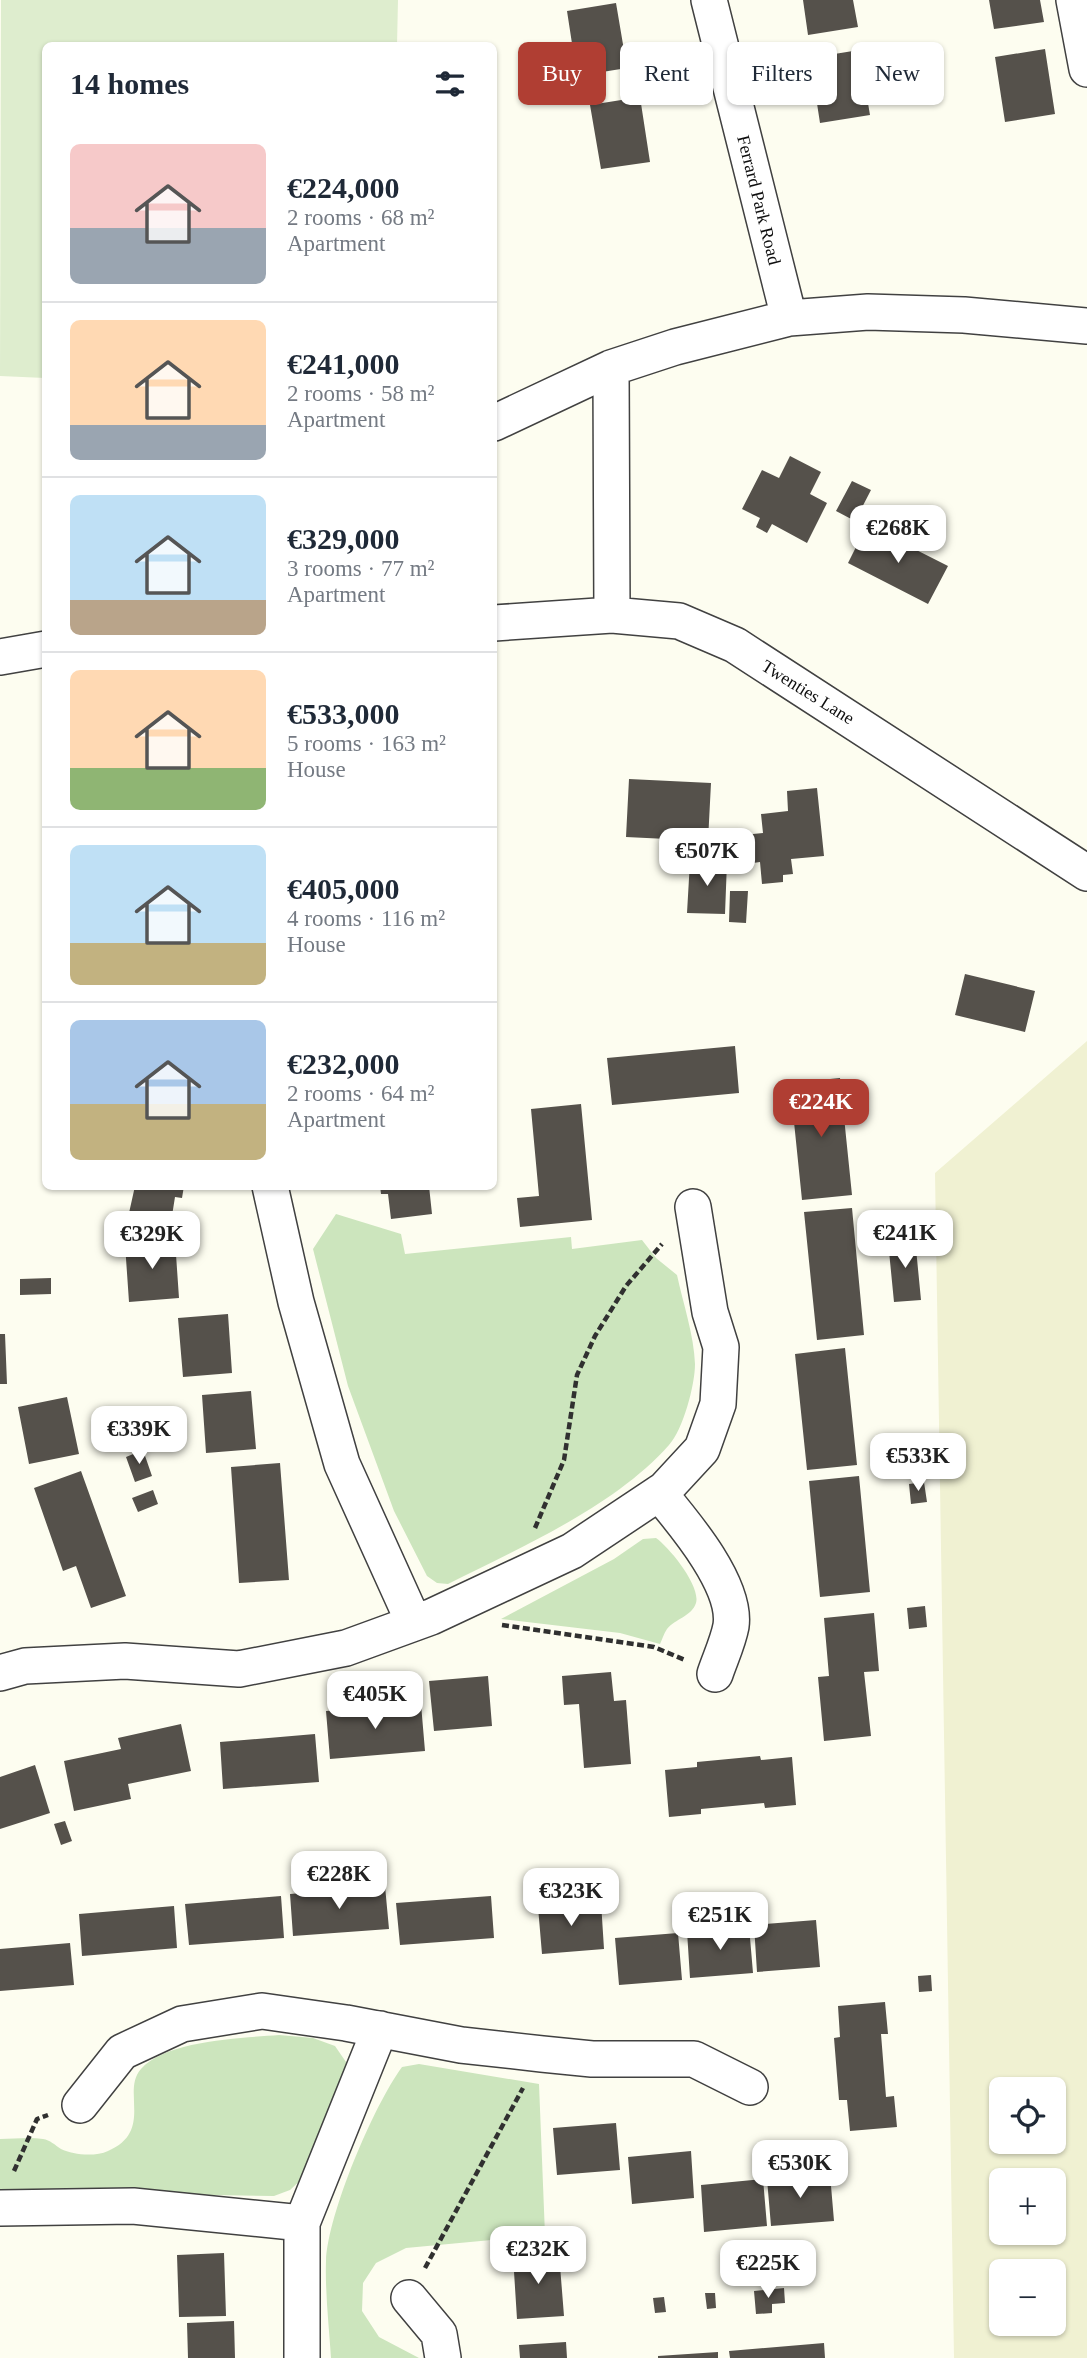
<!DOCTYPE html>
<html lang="en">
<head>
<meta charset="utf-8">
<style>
	:root { --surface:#fff; --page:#f2f2f3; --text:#1f2937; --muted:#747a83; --line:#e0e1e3; --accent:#b03e33 }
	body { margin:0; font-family:Georgia,serif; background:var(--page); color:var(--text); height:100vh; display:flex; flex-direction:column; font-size:26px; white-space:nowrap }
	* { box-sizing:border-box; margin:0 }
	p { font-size:23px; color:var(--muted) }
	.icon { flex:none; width:38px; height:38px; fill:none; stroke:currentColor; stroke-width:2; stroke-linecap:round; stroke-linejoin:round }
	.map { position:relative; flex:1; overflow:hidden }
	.side { position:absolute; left:42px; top:42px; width:455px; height:1148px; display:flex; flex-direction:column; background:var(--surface); border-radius:10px; box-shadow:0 2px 5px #0004 }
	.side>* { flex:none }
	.hud { position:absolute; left:518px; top:42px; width:464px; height:63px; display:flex; gap:14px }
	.tools { position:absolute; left:989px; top:2077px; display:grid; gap:14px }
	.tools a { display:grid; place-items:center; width:77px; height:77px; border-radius:10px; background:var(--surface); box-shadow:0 2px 5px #0004; font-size:35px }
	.price { position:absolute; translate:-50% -60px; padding:0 16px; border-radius:14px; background:#fff; color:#222; font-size:23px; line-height:46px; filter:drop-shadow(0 2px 4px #0008) }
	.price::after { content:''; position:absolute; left:50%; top:42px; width:21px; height:16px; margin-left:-10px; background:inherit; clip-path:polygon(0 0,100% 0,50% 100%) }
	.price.active { background:var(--accent); color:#fff }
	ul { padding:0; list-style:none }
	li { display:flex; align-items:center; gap:21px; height:175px; padding:0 28px }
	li+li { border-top:2px solid var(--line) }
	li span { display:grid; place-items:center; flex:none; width:196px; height:140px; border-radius:10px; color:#555 }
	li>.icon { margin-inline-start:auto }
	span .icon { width:84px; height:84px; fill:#fffc; stroke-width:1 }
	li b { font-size:30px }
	h2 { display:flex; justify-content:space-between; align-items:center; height:84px; padding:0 28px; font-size:30px }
	.chip { padding:0 24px; border-radius:10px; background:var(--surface); box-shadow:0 2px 5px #0004; font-size:24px; line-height:63px }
	.chip.active { background:var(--accent); color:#fff }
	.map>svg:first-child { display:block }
	.farmland { fill:#f0f1d2; fill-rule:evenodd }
	.green { fill:#cce5bd }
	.pitch { fill:#deedce }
	.building { fill:#55514b }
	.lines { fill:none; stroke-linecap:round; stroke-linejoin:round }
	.minor-casing { stroke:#414141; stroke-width:38 }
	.path { stroke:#303030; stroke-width:4.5; stroke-dasharray:7 3.5; stroke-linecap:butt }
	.minor { stroke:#fff; stroke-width:35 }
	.labels { text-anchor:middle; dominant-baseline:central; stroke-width:7; stroke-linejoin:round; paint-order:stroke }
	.street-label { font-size:18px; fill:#0e0e0e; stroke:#fff }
</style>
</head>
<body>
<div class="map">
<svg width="1087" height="2358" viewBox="0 0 1087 2358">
	<rect width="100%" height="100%" fill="#fdfdf0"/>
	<path class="farmland" d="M1087,1041V2358H954L935,1173ZM1001,2090H1054V2142H1001ZM1001,2180H1054V2233H1001ZM1001,2272H1054V2324H1001Z"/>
	<path class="green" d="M336,1214L401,1234L405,1254L571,1237L572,1249L642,1240L656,1258L677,1275C683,1303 694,1335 695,1364C695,1385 683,1430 669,1445C614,1507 521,1547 448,1584L437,1583L427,1576L394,1511L348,1386L313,1249Z
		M656,1538C669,1547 701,1586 696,1603C692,1616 675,1619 667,1629C664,1633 662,1640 660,1644L620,1633L501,1619L614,1559L643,1539Z
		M279,2035L313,2038L335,2046L346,2062V2080L305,2176L290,2190L274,2196L0,2191V2139C14,2139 29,2137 43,2139C50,2140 55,2145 61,2149C73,2155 95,2157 108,2151C154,2131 121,2091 141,2069C166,2040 243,2038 279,2035Z
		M419,2064L539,2084L545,2235L406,2248L376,2263L363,2283L362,2311L379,2337L419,2358H331C329,2326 325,2293 326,2261C328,2213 374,2105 402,2067Z"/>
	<path class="pitch" d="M1,0H398L397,45L46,46L45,378L0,376Z"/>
	<path class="building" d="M803,0H853L858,27L808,35Z
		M989,0H1040L1044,22L994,29Z
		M616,3L627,68L577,76L567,11Z
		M1045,49L1055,114L1005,122L995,57Z
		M859,50L870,115L820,123L810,58Z
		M640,97L650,162L601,169L590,105Z
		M790,456L821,472L810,494L827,503L807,543L772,524L767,533L756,527L760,518L742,509L762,470L779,478Z
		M852,481L871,490L855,521L836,511Z
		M867,525L948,566L928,604L848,563Z
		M629,779L711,783L708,841L626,837Z
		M817,788L824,856L791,859L793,874L783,875V882L762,884L760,862L746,864L743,835L763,833L761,814L788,811L787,791Z
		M690,861L727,862L725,914L687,913Z
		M730,891H748L746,923L729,922Z
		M965,974L1035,991L1025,1032L955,1015Z
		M735,1046L739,1093L612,1105L607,1058Z
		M840,1078L852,1195L802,1200L790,1083Z
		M581,1104L592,1220L520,1227L517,1198L539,1196L531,1109Z
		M135,1186H184L182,1198L175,1197L171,1222L129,1213Z
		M380,1186H429L432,1214L391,1219L388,1194H381Z
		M852,1208L864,1335L817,1340L804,1212Z
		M915,1238L921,1300L894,1302L888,1241Z
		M175,1240L179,1298L129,1302L125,1244Z
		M51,1278V1294L20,1295V1279Z
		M228,1314L232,1373L183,1377L178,1318Z
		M0,1334H5L7,1384H0Z
		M845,1348L857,1465L807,1470L795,1354Z
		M251,1391L256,1449L206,1453L202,1395Z
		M67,1397L79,1454L29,1464L18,1407Z
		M143,1450L152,1476L135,1482L126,1457Z
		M280,1463L289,1580L239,1583L231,1467Z
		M81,1471L126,1596L91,1608L76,1566L63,1571L34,1488Z
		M859,1476L870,1592L820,1597L809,1481Z
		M924,1482L927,1502L911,1504L909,1484Z
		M153,1490L158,1504L138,1512L132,1498Z
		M925,1606L927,1627L909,1629L907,1608Z
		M874,1613L879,1671L864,1672L871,1736L824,1741L818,1677L829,1676L824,1618Z
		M611,1672L614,1701L626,1700L631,1764L584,1768L579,1704L564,1705L562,1676Z
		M488,1676L492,1726L434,1731L429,1681Z
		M421,1704L425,1751L330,1759L326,1711Z
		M181,1724L191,1771L128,1784L131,1799L74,1811L64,1761L121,1749L118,1738Z
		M315,1734L319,1782L223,1789L220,1742Z
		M760,1756L761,1760L792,1757L796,1805L765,1808L764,1803L701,1809V1814L669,1817L665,1770L697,1767V1762Z
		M35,1765L50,1813L0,1829V1777Z
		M65,1821L72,1841L61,1845L54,1824Z
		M385,1886L389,1929L293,1936L290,1894Z
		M281,1896L284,1938L189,1945L185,1904Z
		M491,1896L494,1938L400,1945L396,1903Z
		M601,1902L604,1949L542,1954L538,1907Z
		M174,1906L177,1948L82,1956L79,1914Z
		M816,1920L820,1967L757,1972L754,1925Z
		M749,1926L753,1973L690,1978L687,1931Z
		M678,1933L682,1980L619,1985L615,1938Z
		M70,1943L74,1985L0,1991V1949Z
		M931,1975L932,1991L919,1992L918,1976Z
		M885,2002L888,2034H881L886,2097L894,2096L897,2127L850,2131L847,2100H839L834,2038L840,2037L838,2006Z
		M616,2123L620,2170L557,2175L553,2128Z
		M691,2151L694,2198L632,2204L628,2157Z
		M830,2174L834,2221L771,2226L767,2179Z
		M763,2179L767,2226L704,2232L701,2185Z
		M224,2253L226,2316L179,2317L177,2255Z
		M559,2253L564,2316L517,2319L513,2256Z
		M784,2288L785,2303L772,2304V2313L756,2314L754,2291Z
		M705,2293H715L716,2308L707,2309Z
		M664,2297L666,2312L655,2313L653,2298Z
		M234,2321L235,2358H188L187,2323Z
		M566,2342L567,2358H520L519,2345Z
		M824,2343L825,2358H730L729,2351Z
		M718,2352V2358H658V2356Z"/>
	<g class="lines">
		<defs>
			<path id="minor" d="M709,0L789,318
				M1074,0L1087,69
				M611,368L612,615
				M494,423L611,368L675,347L789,318L868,312L964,315L1087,326
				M494,623L612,615L679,621L735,645L1087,873
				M0,657L46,649
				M270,1186L296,1302L342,1464L414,1623
				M659,1493C684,1523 737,1585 731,1626C728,1642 720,1659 715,1674
				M0,1673L25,1666L125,1661L239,1669L346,1648L431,1617L572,1551L665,1489L702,1449L718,1404L721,1347L710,1312L693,1207
				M80,2105L122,2052L182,2024L262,2011L346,2023L461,2045L542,2054L592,2059H694L750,2087
				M0,2208L133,2206L302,2223
				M409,2298L439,2334L443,2358
				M302,2358V2223L380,2029"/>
		</defs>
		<use href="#minor" class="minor-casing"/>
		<path class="path" d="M535,1528L564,1460L577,1375L595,1336L626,1286L662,1244
			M502,1625L654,1647L685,1660
			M14,2171L37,2119L48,2115
			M425,2268L523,2088"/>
		<use href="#minor" class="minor"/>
	</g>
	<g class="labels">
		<g class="street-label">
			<text transform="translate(759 200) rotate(76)">Ferrard Park Road</text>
			<text transform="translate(808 692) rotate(32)">Twenties Lane</text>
		</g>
	</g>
</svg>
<div class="tools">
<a><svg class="icon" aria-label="locate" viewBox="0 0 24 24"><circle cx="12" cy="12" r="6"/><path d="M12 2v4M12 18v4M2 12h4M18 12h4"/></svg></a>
<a>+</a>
<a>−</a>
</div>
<b class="price" style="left:898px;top:565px">€268K</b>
<b class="price" style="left:707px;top:888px">€507K</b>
<b class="price active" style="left:821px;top:1139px">€224K</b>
<b class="price" style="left:905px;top:1270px">€241K</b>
<b class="price" style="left:152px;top:1271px">€329K</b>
<b class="price" style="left:139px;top:1466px">€339K</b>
<b class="price" style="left:918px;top:1493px">€533K</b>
<b class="price" style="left:375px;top:1731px">€405K</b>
<b class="price" style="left:339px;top:1911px">€228K</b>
<b class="price" style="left:571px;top:1928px">€323K</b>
<b class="price" style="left:720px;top:1952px">€251K</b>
<b class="price" style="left:800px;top:2200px">€530K</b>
<b class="price" style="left:538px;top:2286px">€232K</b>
<b class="price" style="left:768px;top:2300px">€225K</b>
<div class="hud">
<a class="chip active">Buy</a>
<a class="chip">Rent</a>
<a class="chip">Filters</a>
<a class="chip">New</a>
</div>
<section class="side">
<h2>14 homes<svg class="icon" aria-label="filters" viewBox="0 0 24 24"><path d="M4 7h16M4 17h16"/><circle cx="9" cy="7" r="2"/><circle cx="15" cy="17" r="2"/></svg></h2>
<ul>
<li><span style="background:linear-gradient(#f6c9c9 60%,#9aa5b1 0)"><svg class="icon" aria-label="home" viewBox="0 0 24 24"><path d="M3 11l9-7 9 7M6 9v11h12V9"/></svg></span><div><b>€224,000</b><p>2 rooms · 68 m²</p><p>Apartment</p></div></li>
<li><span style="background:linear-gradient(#ffd9b3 75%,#9aa5b1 0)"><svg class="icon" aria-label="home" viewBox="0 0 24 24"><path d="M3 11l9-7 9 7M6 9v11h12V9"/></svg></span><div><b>€241,000</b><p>2 rooms · 58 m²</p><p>Apartment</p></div></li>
<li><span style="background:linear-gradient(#bfe0f5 75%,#b9a48a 0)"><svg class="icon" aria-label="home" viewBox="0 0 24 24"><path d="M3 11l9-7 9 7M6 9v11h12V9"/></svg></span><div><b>€329,000</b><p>3 rooms · 77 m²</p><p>Apartment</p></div></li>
<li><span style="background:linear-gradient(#ffd9b3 70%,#8fb573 0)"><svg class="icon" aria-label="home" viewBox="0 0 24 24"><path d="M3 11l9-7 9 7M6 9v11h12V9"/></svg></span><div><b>€533,000</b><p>5 rooms · 163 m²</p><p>House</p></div></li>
<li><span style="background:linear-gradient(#bfe0f5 70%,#c2b280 0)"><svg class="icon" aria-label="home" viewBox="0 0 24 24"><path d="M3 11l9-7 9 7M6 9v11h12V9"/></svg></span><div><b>€405,000</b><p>4 rooms · 116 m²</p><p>House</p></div></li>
<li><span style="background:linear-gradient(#a9c7e8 60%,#c2b280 0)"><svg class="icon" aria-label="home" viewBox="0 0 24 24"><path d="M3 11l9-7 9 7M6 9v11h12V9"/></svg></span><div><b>€232,000</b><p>2 rooms · 64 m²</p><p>Apartment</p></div></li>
</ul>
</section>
</div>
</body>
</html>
